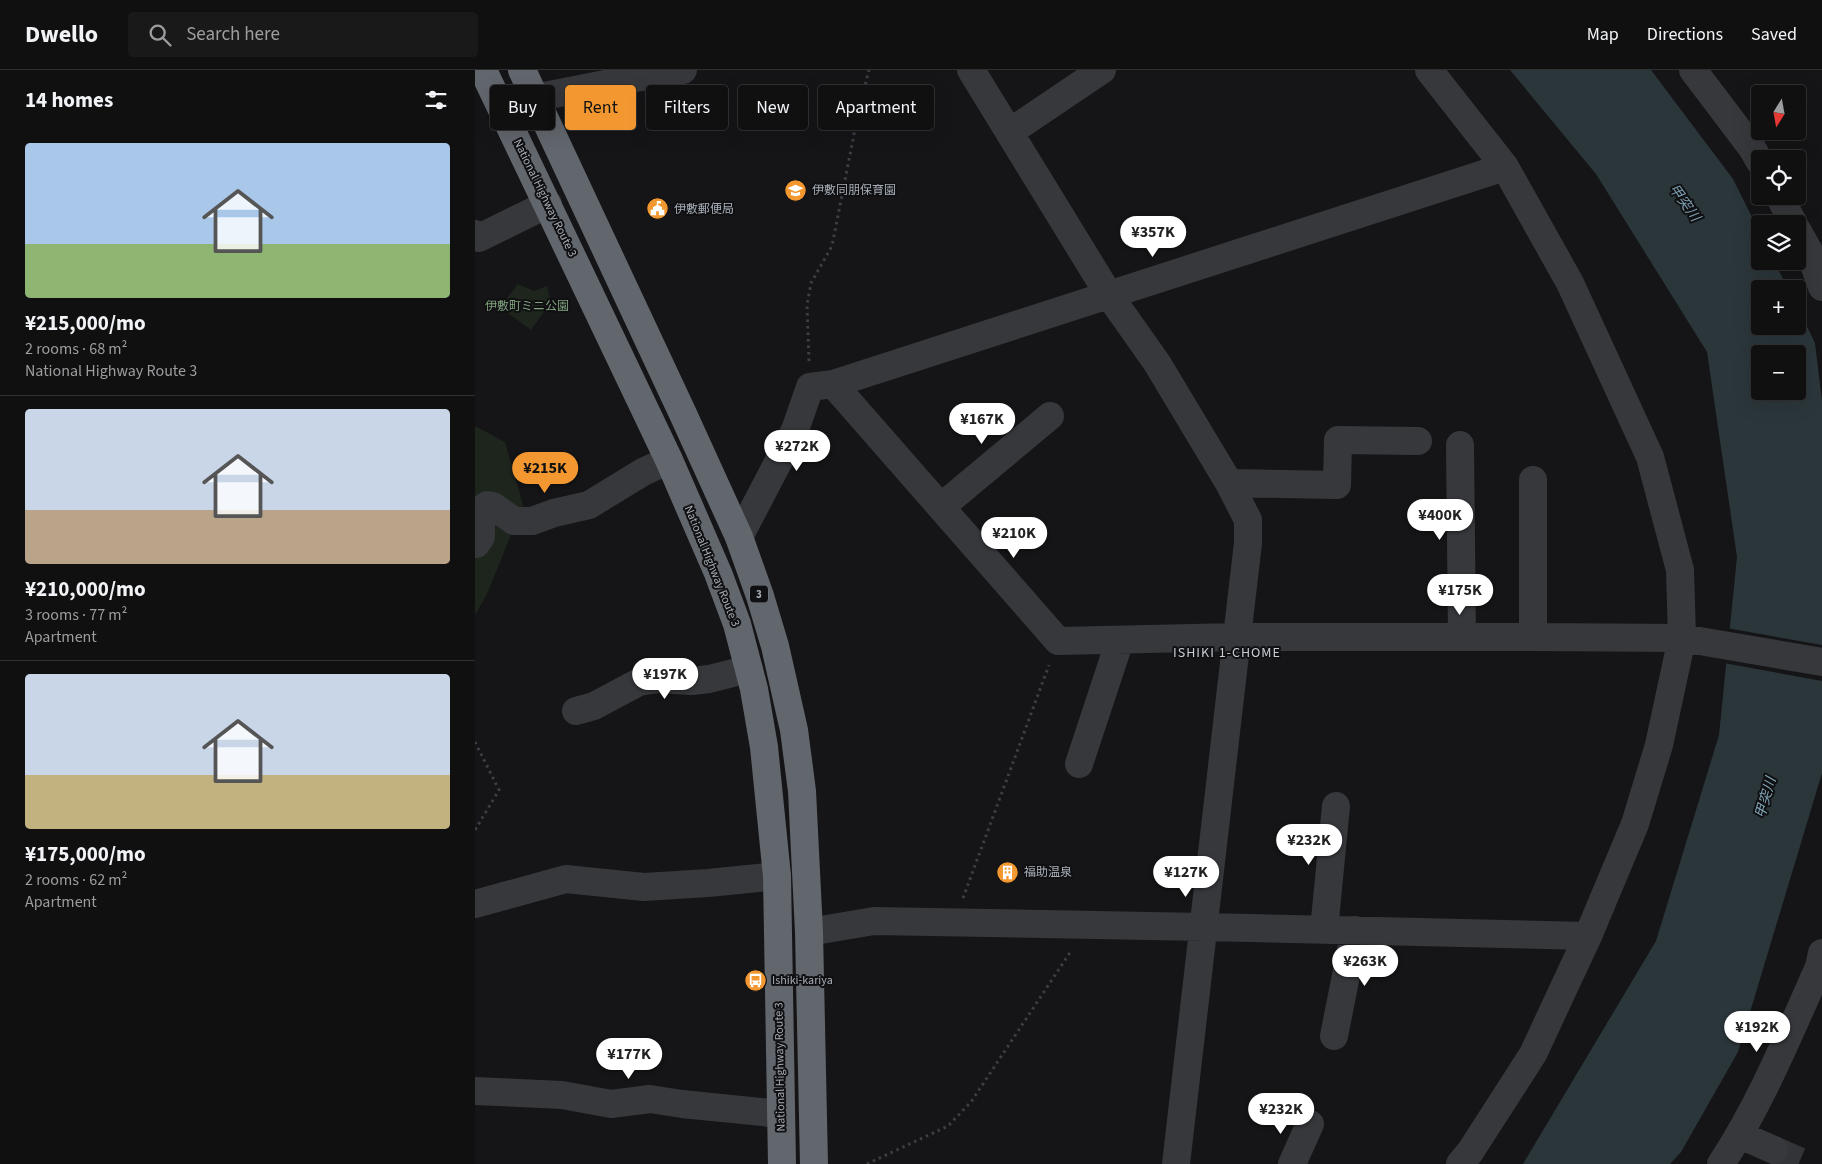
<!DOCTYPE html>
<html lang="en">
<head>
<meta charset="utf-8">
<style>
	:root { --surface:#101011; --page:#19191a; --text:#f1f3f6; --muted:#9c9d9f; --line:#303031; --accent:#f39831 }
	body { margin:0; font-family:"Source Sans 3","Noto Sans JP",sans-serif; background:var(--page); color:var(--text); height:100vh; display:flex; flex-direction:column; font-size:19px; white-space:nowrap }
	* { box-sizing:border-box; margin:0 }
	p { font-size:16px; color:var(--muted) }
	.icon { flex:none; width:28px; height:28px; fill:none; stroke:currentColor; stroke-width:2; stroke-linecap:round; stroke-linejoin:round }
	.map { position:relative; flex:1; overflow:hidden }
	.drawer { display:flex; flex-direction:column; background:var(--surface); width:475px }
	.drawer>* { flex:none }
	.guide { position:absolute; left:15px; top:15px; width:475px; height:45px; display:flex; gap:10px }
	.needle { width:32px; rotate:191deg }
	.fabs { position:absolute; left:1276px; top:15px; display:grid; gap:10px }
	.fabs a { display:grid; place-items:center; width:55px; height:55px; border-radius:5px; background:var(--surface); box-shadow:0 5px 20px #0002,0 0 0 1px var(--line); font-size:25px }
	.price { position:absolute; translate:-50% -42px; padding:0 11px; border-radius:18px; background:#fff; color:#222; font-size:16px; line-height:32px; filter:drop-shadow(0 1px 2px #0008) }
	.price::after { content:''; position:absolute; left:50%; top:30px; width:15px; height:11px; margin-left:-8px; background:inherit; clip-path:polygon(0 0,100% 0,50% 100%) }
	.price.on { background:var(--accent); color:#111 }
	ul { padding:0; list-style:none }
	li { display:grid; align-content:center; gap:10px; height:265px; padding:0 25px }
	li+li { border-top:1px solid var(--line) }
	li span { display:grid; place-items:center; height:155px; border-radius:5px; color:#555 }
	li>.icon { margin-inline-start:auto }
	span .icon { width:90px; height:90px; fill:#fffc; stroke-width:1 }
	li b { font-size:21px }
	h2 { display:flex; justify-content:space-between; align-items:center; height:60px; padding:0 25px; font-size:21px }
	.chip { padding:0 18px; border-radius:5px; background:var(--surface); box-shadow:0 5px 20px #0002,0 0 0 1px var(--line); font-size:18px; line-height:45px }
	.chip.on { background:var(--accent); color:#111 }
	header { display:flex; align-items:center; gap:30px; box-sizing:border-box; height:70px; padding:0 25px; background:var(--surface); border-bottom:1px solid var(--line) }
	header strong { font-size:24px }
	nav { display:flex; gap:28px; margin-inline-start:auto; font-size:18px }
	.search { width:350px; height:45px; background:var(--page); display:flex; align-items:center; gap:12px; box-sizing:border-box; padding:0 18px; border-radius:5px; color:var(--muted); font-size:19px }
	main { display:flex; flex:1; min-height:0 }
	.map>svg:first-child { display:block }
	.green { fill:#1d251d }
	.water { fill:#2b363b; fill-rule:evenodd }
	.pier { fill:#151517 }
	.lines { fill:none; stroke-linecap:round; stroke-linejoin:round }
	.street-tunnel { stroke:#323437; stroke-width:28; stroke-dasharray:28 14; stroke-linecap:butt }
	.path { stroke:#3c3f43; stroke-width:3; stroke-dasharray:2.5 4; stroke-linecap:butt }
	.street { stroke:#36383c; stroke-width:28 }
	.highway { stroke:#62666d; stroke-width:28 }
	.labels { text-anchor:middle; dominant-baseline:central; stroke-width:4; stroke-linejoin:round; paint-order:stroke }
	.shield { fill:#101012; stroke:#7a7f86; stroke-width:1 }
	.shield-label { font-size:11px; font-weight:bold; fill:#a7aeb7 }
	.poi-label { font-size:12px; fill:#a7aeb7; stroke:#101012; text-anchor:start }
	.street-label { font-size:12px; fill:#a7aeb7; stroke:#101012 }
	.park-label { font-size:12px; fill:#80a27e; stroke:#101012 }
	.water-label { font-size:14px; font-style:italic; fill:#7ea1b3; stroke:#101012 }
	.neighbourhood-label { font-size:14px; letter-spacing:1px; fill:#c8ccd3; stroke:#101012 }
</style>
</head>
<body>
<header>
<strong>Dwello</strong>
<div class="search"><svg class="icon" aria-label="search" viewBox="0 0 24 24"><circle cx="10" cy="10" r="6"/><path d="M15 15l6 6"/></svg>Search here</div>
<nav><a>Map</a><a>Directions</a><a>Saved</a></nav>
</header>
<main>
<section class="drawer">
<h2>14 homes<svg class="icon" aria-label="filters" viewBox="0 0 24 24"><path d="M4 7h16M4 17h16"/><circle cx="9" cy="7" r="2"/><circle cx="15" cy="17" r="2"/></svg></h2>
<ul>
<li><span style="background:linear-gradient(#a9c7e8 65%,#8fb573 0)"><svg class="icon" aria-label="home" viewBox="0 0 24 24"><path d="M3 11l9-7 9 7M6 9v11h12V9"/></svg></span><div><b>¥215,000/mo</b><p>2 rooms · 68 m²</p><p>National Highway Route 3</p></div></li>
<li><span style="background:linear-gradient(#c9d6e8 65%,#b9a48a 0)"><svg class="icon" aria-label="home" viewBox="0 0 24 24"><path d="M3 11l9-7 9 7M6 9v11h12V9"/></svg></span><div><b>¥210,000/mo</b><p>3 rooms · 77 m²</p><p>Apartment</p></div></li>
<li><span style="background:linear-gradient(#c9d6e8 65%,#c2b280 0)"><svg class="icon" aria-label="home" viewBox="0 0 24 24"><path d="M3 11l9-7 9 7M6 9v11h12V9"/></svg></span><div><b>¥175,000/mo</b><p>2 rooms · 62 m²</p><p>Apartment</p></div></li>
</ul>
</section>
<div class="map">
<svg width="1347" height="1094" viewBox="0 0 1347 1094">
	<rect width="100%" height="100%" fill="#151517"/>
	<path class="green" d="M43,214L59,221L72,216L76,232L56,260L25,237Z
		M0,356L30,372L48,435L12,524L0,545Z"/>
	<path class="water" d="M1035,0H1176L1258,109L1285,163V191H1299L1313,219H1285V256H1322L1323,238L1340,273L1347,331V703L1263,982L1206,1082L1195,1094H1048L1181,871L1244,665L1262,487L1232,282L1121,104ZM1285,284H1322V321H1285Z"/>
	<path class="pier" d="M1252,558L1347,575V611L1249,593Z"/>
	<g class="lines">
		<path class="street-tunnel" d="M1299,1080L1331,1094"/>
		<path class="path" d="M334,291L332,235L336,213L357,176L384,39L394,0
			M0,672L24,720L0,760
			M488,828L574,595
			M392,1094L473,1056L496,1032L596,881"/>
		<path class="street" d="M496,0L634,225L682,293L754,413L773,450V473L762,567L701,1094
			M954,0L1030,97L1095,213L1175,387L1205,500L1207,568L1184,675L1160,754L1113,866L1058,984L995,1082L985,1094
			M1218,0L1277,78L1285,92
			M59,28L176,5L208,0
			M535,62L627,0
			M1304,126L1319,154
			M1322,160L1335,183L1347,217
			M0,164L4,168L73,134
			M358,314L583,571L762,567H1058L1207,568L1347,592
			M985,375L987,567
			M1058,410V567
			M754,413L862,415L863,370L943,371
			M466,437L575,346
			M264,467L320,360L335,317L358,314L1030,97
			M1,474L6,467V440L12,435L18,436L39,451H57L79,443L114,435L168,402L194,390
			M101,641L119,636L164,612L183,609L217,611L234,609L274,599
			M604,694L645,570
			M0,834L91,809L169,817L233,813L302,806
			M849,860L861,736
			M334,862L399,851L729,857L1113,866
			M859,966L880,860
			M0,1021L87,1025L136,1034L175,1029L207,1034L306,1044
			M1265,1065L1299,1080
			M817,1094L835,1054
			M1246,1094C1286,1033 1314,964 1344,897L1347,883"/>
		<path class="highway" d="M8,0L194,390L243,503L262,554L279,619L289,677L302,806L307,1094
			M47,0L208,344L264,467L285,526L300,576L319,660L327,721L334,862L339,1094"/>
	</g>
	<defs>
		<symbol id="school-disc" viewBox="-11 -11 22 22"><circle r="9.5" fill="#f39831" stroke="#101012"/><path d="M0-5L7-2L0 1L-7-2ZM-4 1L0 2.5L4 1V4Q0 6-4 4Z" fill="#fff"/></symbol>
		<symbol id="civic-disc" viewBox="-11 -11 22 22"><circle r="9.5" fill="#f39831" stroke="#101012"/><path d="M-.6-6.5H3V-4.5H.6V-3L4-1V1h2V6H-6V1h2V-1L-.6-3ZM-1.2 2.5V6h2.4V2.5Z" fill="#fff"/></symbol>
		<symbol id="building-disc" viewBox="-11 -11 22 22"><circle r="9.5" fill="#f39831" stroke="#101012"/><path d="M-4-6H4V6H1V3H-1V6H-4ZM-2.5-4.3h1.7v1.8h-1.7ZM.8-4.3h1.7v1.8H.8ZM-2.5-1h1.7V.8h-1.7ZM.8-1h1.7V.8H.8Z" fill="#fff"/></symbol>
		<symbol id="bus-disc" viewBox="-11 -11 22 22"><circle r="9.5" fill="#f39831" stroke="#101012"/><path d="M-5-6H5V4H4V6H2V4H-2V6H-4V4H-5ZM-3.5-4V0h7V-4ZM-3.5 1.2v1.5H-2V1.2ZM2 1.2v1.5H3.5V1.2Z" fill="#fff"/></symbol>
	</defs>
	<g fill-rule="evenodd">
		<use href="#school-disc" x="308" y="108" width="25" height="25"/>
		<use href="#civic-disc" x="170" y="126" width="25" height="25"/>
		<use href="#building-disc" x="520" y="790" width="25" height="25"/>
		<use href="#bus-disc" x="268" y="898" width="25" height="25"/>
	</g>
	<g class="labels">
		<rect class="shield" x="275" y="515.5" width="18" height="17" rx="4"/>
		<g class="shield-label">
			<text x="284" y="524">3</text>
		</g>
		<g class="poi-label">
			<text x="337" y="120">伊敷同朋保育園</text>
			<text x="199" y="139">伊敷郵便局</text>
			<text x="549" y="802">福助温泉</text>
			<text x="297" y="910">Ishiki-kariya</text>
		</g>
		<g class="street-label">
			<text transform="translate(70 128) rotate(64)">National Highway Route 3</text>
			<text transform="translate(237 496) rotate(68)">National Highway Route 3</text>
			<text transform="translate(305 997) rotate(-91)">National Highway Route 3</text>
		</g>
		<g class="park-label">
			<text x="52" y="236">伊敷町ミニ公園</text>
		</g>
		<g class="water-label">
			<text transform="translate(1209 133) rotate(54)">甲突川</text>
			<text transform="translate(1291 728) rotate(-74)">甲突川</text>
		</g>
		<g class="neighbourhood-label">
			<text x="752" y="583">ISHIKI 1-CHOME</text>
		</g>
	</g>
</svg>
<div class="fabs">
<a><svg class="needle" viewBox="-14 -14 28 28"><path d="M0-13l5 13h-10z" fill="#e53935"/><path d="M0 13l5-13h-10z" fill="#9c9d9f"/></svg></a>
<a><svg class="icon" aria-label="locate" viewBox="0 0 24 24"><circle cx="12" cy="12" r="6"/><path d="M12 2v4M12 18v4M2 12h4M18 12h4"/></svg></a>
<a><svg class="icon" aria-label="layers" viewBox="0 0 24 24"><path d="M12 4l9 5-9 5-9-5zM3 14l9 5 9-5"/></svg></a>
<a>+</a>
<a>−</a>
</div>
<b class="price" style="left:678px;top:188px">¥357K</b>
<b class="price" style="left:507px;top:375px">¥167K</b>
<b class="price" style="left:322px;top:402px">¥272K</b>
<b class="price on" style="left:70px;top:424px">¥215K</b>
<b class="price" style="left:965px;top:471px">¥400K</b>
<b class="price" style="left:539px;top:489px">¥210K</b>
<b class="price" style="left:985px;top:546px">¥175K</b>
<b class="price" style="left:190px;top:630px">¥197K</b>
<b class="price" style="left:834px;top:796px">¥232K</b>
<b class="price" style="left:711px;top:828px">¥127K</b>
<b class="price" style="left:890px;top:917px">¥263K</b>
<b class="price" style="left:1282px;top:983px">¥192K</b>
<b class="price" style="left:154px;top:1010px">¥177K</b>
<b class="price" style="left:806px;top:1065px">¥232K</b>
<div class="guide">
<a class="chip">Buy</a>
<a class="chip on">Rent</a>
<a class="chip">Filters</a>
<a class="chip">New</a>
<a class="chip">Apartment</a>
</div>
</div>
</main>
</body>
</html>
